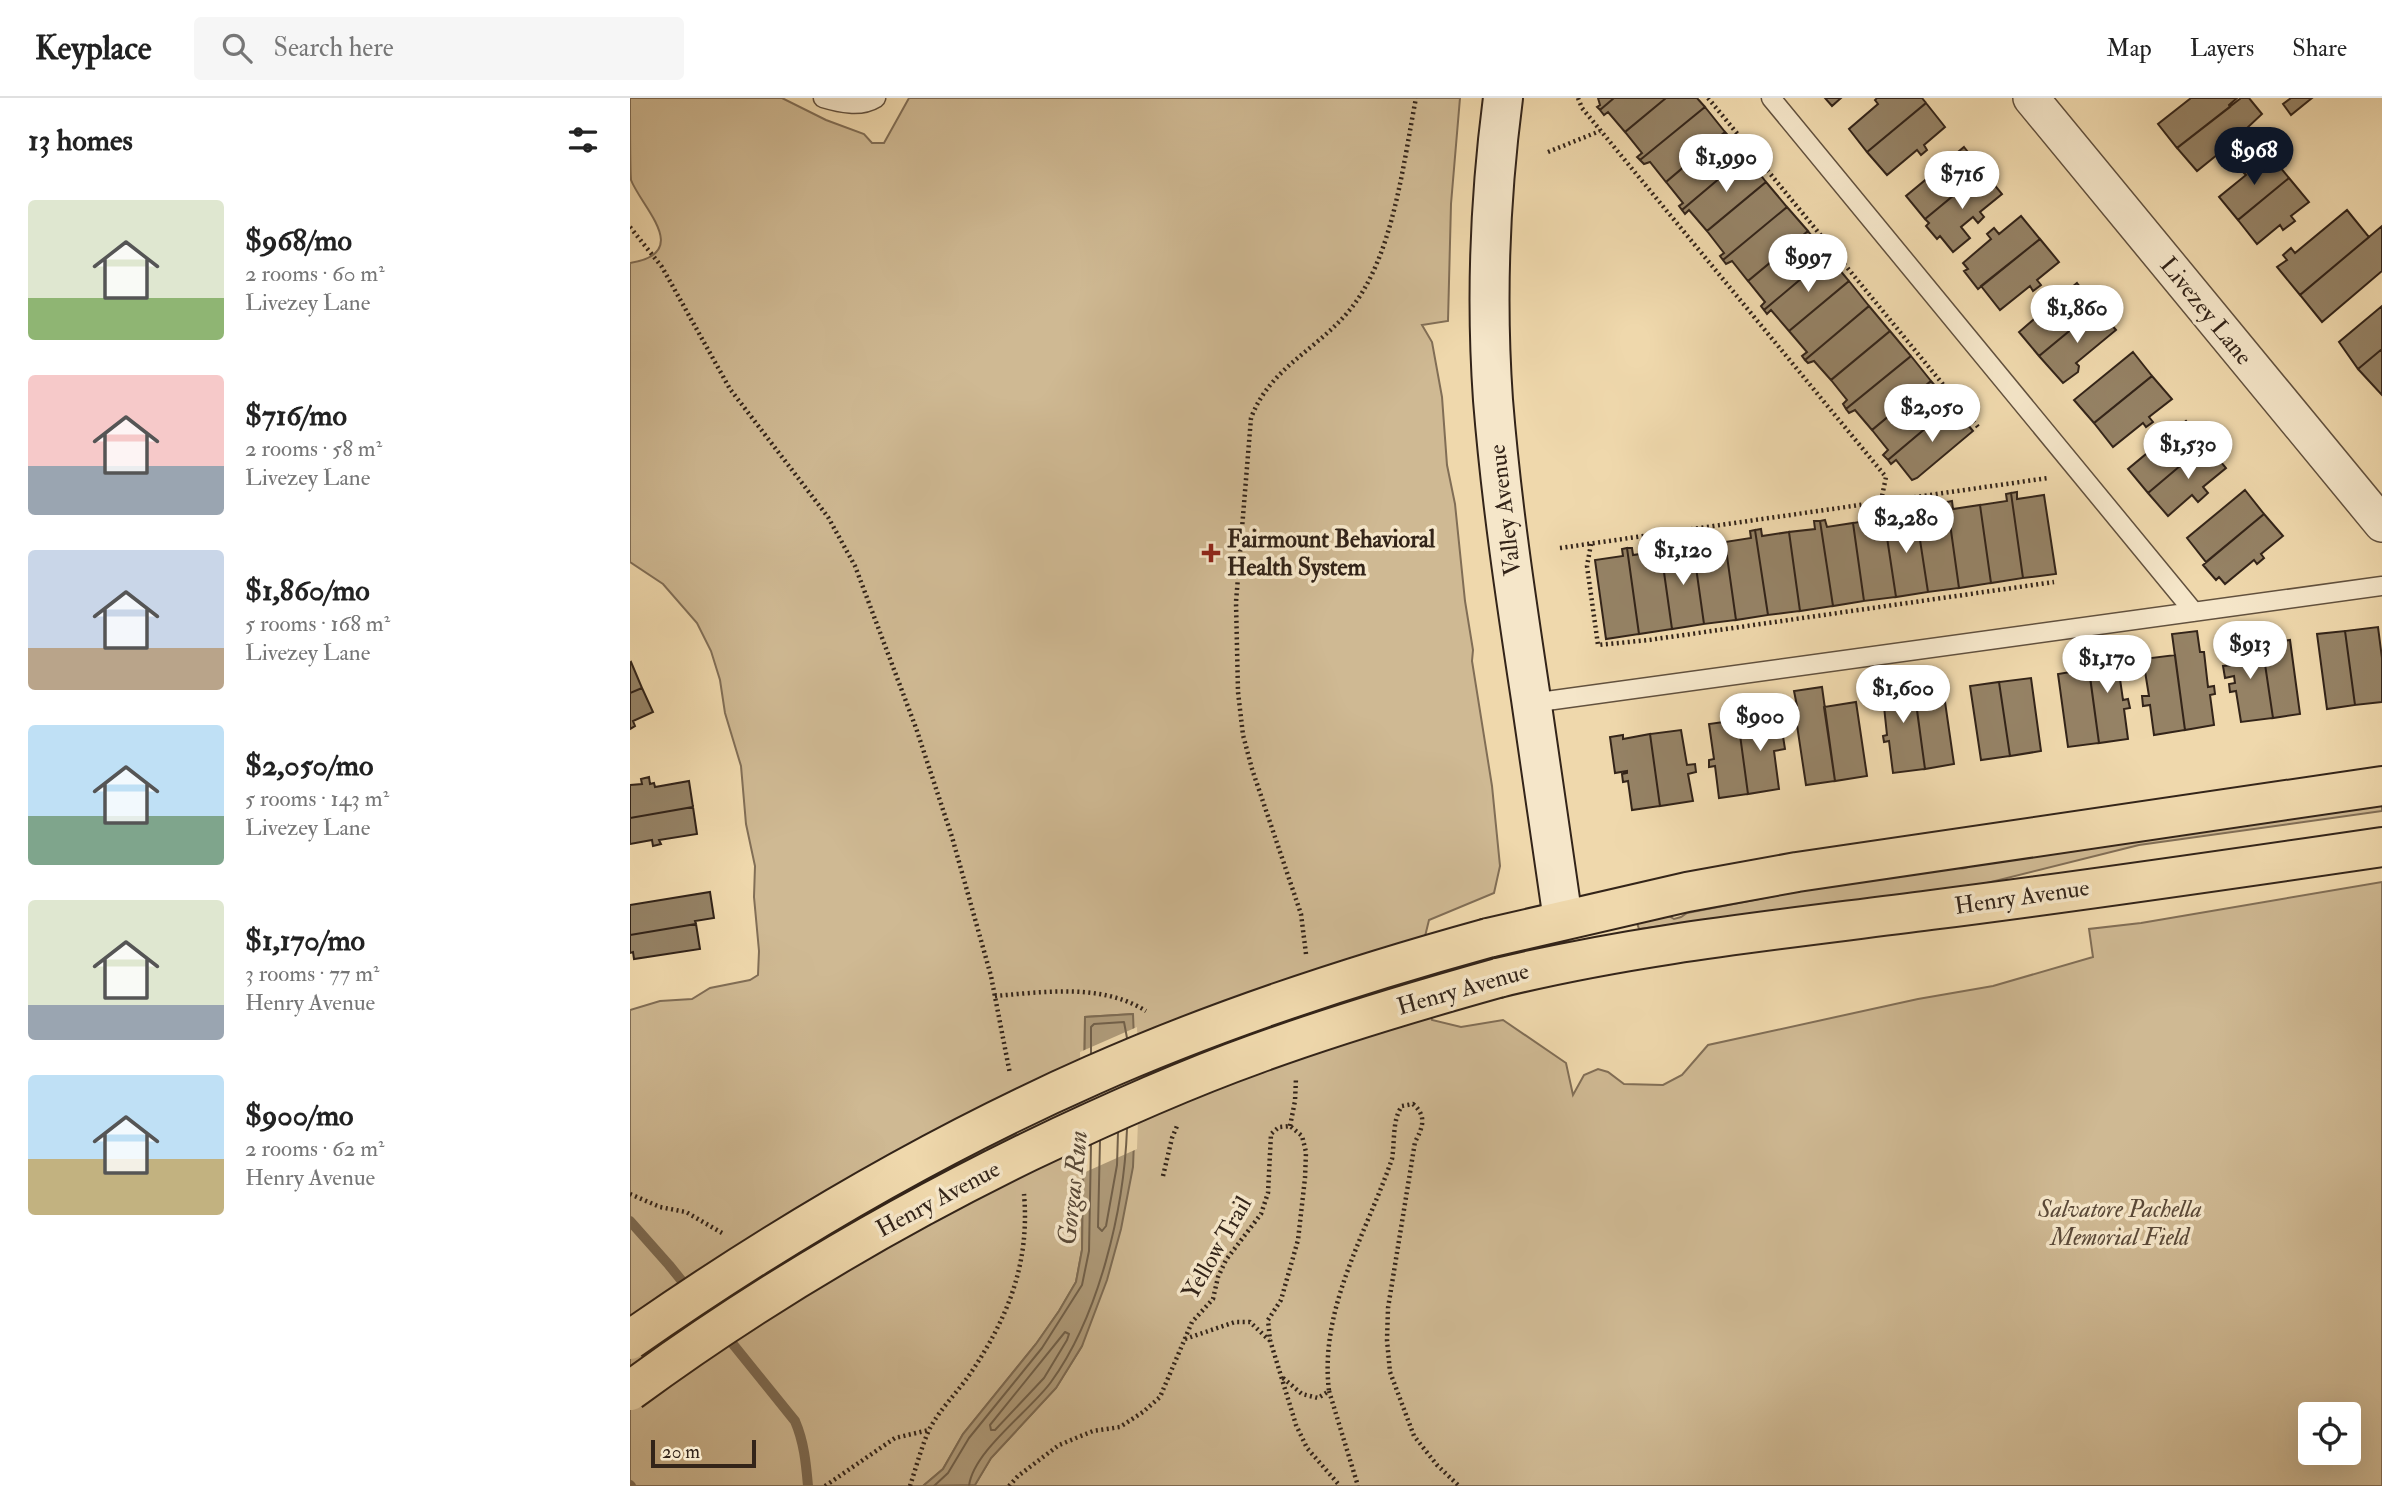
<!DOCTYPE html>
<html lang="en">
<head>
<meta charset="utf-8">
<style>
	:root { --surface:#fff; --page:#f6f6f6; --text:#222; --muted:#767676; --line:#e0e0e0; --accent:#111827 }
	body { margin:0; font-family:"IM FELL Double Pica",serif; background:var(--page); color:var(--text); height:100vh; display:flex; flex-direction:column; font-size:26px; white-space:nowrap }
	* { box-sizing:border-box; margin:0 }
	p { font-size:23px; color:var(--muted) }
	.icon { flex:none; width:38px; height:38px; fill:none; stroke:currentColor; stroke-width:2; stroke-linecap:round; stroke-linejoin:round }
	.map { position:relative; flex:1; overflow:hidden }
	.details { display:flex; flex-direction:column; background:var(--surface); width:630px }
	.details>* { flex:none }
	.fabs { position:absolute; left:1668px; top:1304px; display:grid; gap:14px }
	.fabs a { display:grid; place-items:center; width:63px; height:63px; border-radius:7px; background:var(--surface); box-shadow:0 7px 28px #0002; font-size:35px }
	.scale { position:absolute; left:21px; bottom:18px; width:105px; box-sizing:border-box; padding-left:7px; border:4px solid #332419; border-top:0; font-size:19px; line-height:24px; white-space:nowrap; color:#332419; -webkit-text-stroke:5px #f5e6c9; paint-order:stroke }
	.price { position:absolute; translate:-50% -60px; padding:0 16px; border-radius:24px; background:#fff; color:#222; font-size:23px; line-height:46px; filter:drop-shadow(0 2px 4px #0008) }
	.price::after { content:''; position:absolute; left:50%; top:42px; width:21px; height:16px; margin-left:-10px; background:inherit; clip-path:polygon(0 0,100% 0,50% 100%) }
	.price.current { background:var(--accent); color:#fff }
	ul { padding:0; list-style:none }
	li { display:flex; align-items:center; gap:21px; height:175px; padding:0 28px }
	li span { display:grid; place-items:center; flex:none; width:196px; height:140px; border-radius:7px; color:#555 }
	li>.icon { margin-inline-start:auto }
	span .icon { width:84px; height:84px; fill:#fffc; stroke-width:1 }
	li b { font-size:30px }
	h2 { display:flex; justify-content:space-between; align-items:center; height:84px; padding:0 28px; font-size:30px }
	header { display:flex; align-items:center; gap:42px; box-sizing:border-box; height:98px; padding:0 35px; background:var(--surface); border-bottom:2px solid var(--line) }
	header strong { font-size:33px }
	nav { display:flex; gap:38px; margin-inline-start:auto; font-size:24px }
	.search { width:490px; height:63px; background:var(--page); display:flex; align-items:center; gap:18px; box-sizing:border-box; padding:0 24px; border-radius:7px; color:var(--muted); font-size:26px }
	main { display:flex; flex:1; min-height:0 }
	.map>svg:first-child { display:block }
	.green { fill:#cfb993; stroke:#816e56; stroke-width:2; fill-rule:evenodd }
	.water { fill:#af9b7a; stroke:#7d6b53; stroke-width:2 }
	.pier { fill:#efd8ac }
	.lines { fill:none; stroke-linecap:round; stroke-linejoin:round }
	.shore { stroke:#71604a; stroke-width:2 }
	.stream { stroke:#7d6b53; stroke-width:10 }
	.building { fill:#958265; stroke:#332419; stroke-width:2 }
	.lane-casing { stroke:#62513e; stroke-width:21 }
	.street-casing { stroke:#62513e; stroke-width:38 }
	.secondary-casing { stroke:#332419; stroke-width:42 }
	.primary-casing { stroke:#332419; stroke-width:42 }
	.path { stroke:#332419; stroke-width:4.5; stroke-dasharray:2 3.5; stroke-linecap:butt }
	.lane { stroke:#f5e6c9; stroke-width:18 }
	.street { stroke:#f5e6c9; stroke-width:35 }
	.secondary { stroke:#f5e6c9; stroke-width:38 }
	.primary { stroke:#efd8ac; stroke-width:38 }
	.primary-bridge-casing { stroke:#332419; stroke-width:42; stroke-linecap:butt }
	.primary-bridge { stroke:#efd8ac; stroke-width:38 }
	.poi-dot { fill:#8f2418; stroke:#f5e6c9; stroke-width:2.5 }
	.labels { text-anchor:middle; dominant-baseline:central; stroke-width:7; stroke-linejoin:round; paint-order:stroke }
	.street-label { font-size:24px; fill:#332419; stroke:#f5e6c9 }
	.poi-label { font-size:24px; font-weight:bold; fill:#332419; stroke:#f5e6c9; text-anchor:start }
	.park-label { font-size:24px; font-style:italic; fill:#5a4938; stroke:#f5e6c9 }
	.water-label { font-size:26px; font-style:italic; fill:#584836; stroke:#f5e6c9 }
</style>
</head>
<body>
<header>
<strong>Keyplace</strong>
<div class="search"><svg class="icon" aria-label="search" viewBox="0 0 24 24"><circle cx="10" cy="10" r="6"/><path d="M15 15l6 6"/></svg>Search here</div>
<nav><a>Map</a><a>Layers</a><a>Share</a></nav>
</header>
<main>
<section class="details">
<h2>13 homes<svg class="icon" aria-label="filters" viewBox="0 0 24 24"><path d="M4 7h16M4 17h16"/><circle cx="9" cy="7" r="2"/><circle cx="15" cy="17" r="2"/></svg></h2>
<ul>
<li><span style="background:linear-gradient(#dfe7d0 70%,#8fb573 0)"><svg class="icon" aria-label="home" viewBox="0 0 24 24"><path d="M3 11l9-7 9 7M6 9v11h12V9"/></svg></span><div><b>$968/mo</b><p>2 rooms · 60 m²</p><p>Livezey Lane</p></div></li>
<li><span style="background:linear-gradient(#f6c9c9 65%,#9aa5b1 0)"><svg class="icon" aria-label="home" viewBox="0 0 24 24"><path d="M3 11l9-7 9 7M6 9v11h12V9"/></svg></span><div><b>$716/mo</b><p>2 rooms · 58 m²</p><p>Livezey Lane</p></div></li>
<li><span style="background:linear-gradient(#c9d6e8 70%,#b9a48a 0)"><svg class="icon" aria-label="home" viewBox="0 0 24 24"><path d="M3 11l9-7 9 7M6 9v11h12V9"/></svg></span><div><b>$1,860/mo</b><p>5 rooms · 168 m²</p><p>Livezey Lane</p></div></li>
<li><span style="background:linear-gradient(#bfe0f5 65%,#7fa58c 0)"><svg class="icon" aria-label="home" viewBox="0 0 24 24"><path d="M3 11l9-7 9 7M6 9v11h12V9"/></svg></span><div><b>$2,050/mo</b><p>5 rooms · 143 m²</p><p>Livezey Lane</p></div></li>
<li><span style="background:linear-gradient(#dfe7d0 75%,#9aa5b1 0)"><svg class="icon" aria-label="home" viewBox="0 0 24 24"><path d="M3 11l9-7 9 7M6 9v11h12V9"/></svg></span><div><b>$1,170/mo</b><p>3 rooms · 77 m²</p><p>Henry Avenue</p></div></li>
<li><span style="background:linear-gradient(#bfe0f5 60%,#c2b280 0)"><svg class="icon" aria-label="home" viewBox="0 0 24 24"><path d="M3 11l9-7 9 7M6 9v11h12V9"/></svg></span><div><b>$900/mo</b><p>2 rooms · 62 m²</p><p>Henry Avenue</p></div></li>
</ul>
</section>
<div class="map">
<svg width="1752" height="1388" viewBox="0 0 1752 1388">
	<rect width="100%" height="100%" fill="#efd8ac"/>
	<filter id="stains"><feTurbulence type="fractalNoise" baseFrequency=".00286" numOctaves="4"/><feColorMatrix values="0 0 0 0 .2 0 0 0 0 .09 0 0 0 0 .02 0 0 0 .5 -.17"/></filter>
	<radialGradient id="worn" r=".72"><stop offset=".6" stop-color="#630" stop-opacity="0"/><stop offset="1" stop-color="#630" stop-opacity=".3"/></radialGradient>
	<path class="green" d="M0,0H152L196,22L234,36L242,45H254L279,0H830L821,106L818,223L792,227L802,244L812,299L817,367L825,406L835,503L843,552L842,563L862,688L870,768L864,795L799,822L788,867L802,922L831,929L873,922L936,965L943,997L954,977L968,971L978,974L994,986L1033,987L1052,977L1078,947L1288,901L1363,888L1463,859L1459,831L1511,825L1752,784V1388H344L361,1360L426,1290L452,1248L502,916L455,919L452,1152L446,1184L429,1213L406,1246L333,1336L313,1371L293,1388H0V912L30,903L62,901L80,890L120,882L128,877L129,853L124,799L125,768L116,726L111,668L95,615L90,582L81,553L67,525L33,486L0,464V165C63,155 12,110 1,82C0,71 0,16 0,0ZM1680,1316H1718V1354H1680Z
		M1752,706V713L1509,747L1353,786L1009,831L1007,825L1039,818L1044,821L1051,819L1057,815L1211,785L1324,768C1332,772 1336,771 1342,766Z"/>
	<path class="water" d="M503,916L506,992L503,1069L491,1131L477,1182L452,1248L426,1290L361,1360L345,1387L293,1388L313,1371L333,1336L406,1246L429,1213L446,1184L452,1152L455,919Z"/>
	<path class="pier" d="M507,929L509,991L507,1051L451,1076L450,954Z"/>
	<g class="lines">
		<path class="shore" d="M461,955V929L464,926L494,924L497,940
			M470,1043L468,1129L472,1133L476,1128L487,1067L488,1035
			M435,1234L439,1236L437,1242L414,1280L365,1332H361L360,1327Z
			M304,1388L318,1375L339,1340L412,1250L452,1187L459,1153L461,1047
			M339,1388C343,1353 401,1312 421,1284C469,1218 494,1112 497,1031"/>
		<path class="stream" d="M0,1123L39,1167L165,1323C174,1344 176,1365 178,1388
			M0,1387L1,1388"/>
	</g>
	<path class="building" d="M968,0H984L970,12L967,9L970,7Z
		M984,0H1036L995,34L978,14L974,17L970,12Z
		M1036,0H1067L1075,9L1010,62L1007,59L1012,55L995,34Z
		M1195,0H1211L1202,8Z
		M1247,0H1292L1296,5L1237,54L1219,31L1248,6L1245,2Z
		M1561,0H1607L1599,7L1600,9L1547,50L1528,26Z
		M1611,0H1619L1632,16L1601,45L1605,50L1598,57L1593,52L1567,73L1547,50Z
		M1661,0H1682L1661,17L1653,6Z
		M1296,5L1315,29L1294,47L1297,52L1291,57L1287,52L1257,77L1237,54Z
		M1075,9L1095,34L1036,84L1020,64L1014,66L1010,62Z
		M1095,34L1116,58L1052,112L1049,108L1053,105L1036,84Z
		M1334,49L1353,73L1295,121L1276,98L1306,73L1302,68L1308,63L1311,68Z
		M1640,57L1659,80L1608,122L1589,99L1616,77L1612,73L1619,67L1623,71Z
		M1116,58L1136,84L1077,133L1059,112L1055,116L1052,112Z
		M1353,73L1372,96L1350,114L1354,119L1348,125L1343,119L1331,129L1340,140L1323,154L1310,138L1307,141L1296,128L1299,125L1295,121Z
		M1659,80L1679,104L1661,118L1665,123L1653,132L1650,127L1627,146L1608,122Z
		M1136,84L1157,109L1093,162L1090,158L1094,155L1077,133Z
		M1157,109L1178,133L1118,183L1102,163L1096,166L1093,162Z
		M1717,112L1739,139L1670,197L1647,169L1657,162L1653,157L1661,150L1665,155Z
		M1391,118L1410,141L1348,191L1334,173L1338,171L1333,165L1361,141L1357,136L1364,130L1369,136Z
		M1752,128V173L1692,224L1670,197Z
		M1178,133L1198,158L1134,212L1131,208L1135,204L1118,183Z
		M1410,141L1429,164L1407,182L1411,187L1403,193L1400,188L1370,212L1351,188Z
		M1198,158L1219,183L1159,233L1141,212L1137,216L1134,212Z
		M1219,183L1239,208L1175,262L1172,258L1177,254L1159,233Z
		M1447,185L1467,210L1409,258L1389,234L1417,210L1414,206L1421,200L1424,204Z
		M1239,208L1260,233L1201,282L1184,263L1178,265L1175,262Z
		M1752,208V251L1728,271L1709,244Z
		M1467,210L1486,232L1446,265L1449,268L1448,274L1433,285L1409,258Z
		M1260,233L1281,258L1216,311L1213,306L1217,302L1201,282Z
		M1752,251V297L1728,271Z
		M1503,254L1522,278L1464,325L1444,302Z
		M1281,258L1301,283L1242,332L1225,312L1219,315L1216,311Z
		M1522,278L1542,301L1519,319L1523,324L1516,329L1513,325L1483,349L1464,325Z
		M1301,283L1322,308L1258,362L1253,357L1258,352L1242,332Z
		M1322,308L1343,333L1287,380L1282,382L1266,362L1261,366L1258,362Z
		M1556,323L1576,346L1518,395L1498,371Z
		M1576,346L1596,370L1573,389L1578,395L1568,404L1562,397L1538,418L1518,395Z
		M1615,392L1634,416L1576,464L1557,440Z
		M1387,394V401L1414,397L1426,476L1393,480L1381,395Z
		M1381,395L1393,480L1361,485L1350,407L1377,403L1376,396Z
		M1322,403L1323,411L1350,407L1361,485L1329,490L1317,404Z
		M1317,404L1329,490L1298,494L1286,416L1313,412L1312,405Z
		M1259,412L1260,420L1286,416L1298,494L1266,499L1253,413Z
		M1253,413L1266,499L1234,503L1223,425L1249,421L1248,414Z
		M1634,416L1653,438L1631,456L1634,460L1627,466L1624,462L1595,486L1589,479L1586,482L1573,467Z
		M1195,422L1197,429L1223,425L1234,503L1203,508L1190,423Z
		M1184,423H1190L1203,508L1170,513L1159,434L1185,431Z
		M1131,431L1132,438L1159,434L1170,513L1138,517L1125,432Z
		M1125,432L1138,517L1106,522L1095,444L1121,440L1120,433Z
		M1067,440L1068,448L1095,444L1106,522L1074,526L1062,441Z
		M1062,441L1074,526L1042,531L1031,453L1057,449L1056,442Z
		M997,450L1009,536L976,541L965,462L993,458L992,451Z
		M997,450H1002L1003,457L1031,453L1042,531L1009,536Z
		M1748,529L1752,560V604L1725,607L1715,533Z
		M1567,533L1570,554H1574L1578,589L1584,588L1585,596L1580,597L1584,627L1555,632L1542,536Z
		M1715,533L1725,607L1697,611L1687,536Z
		M1625,541L1626,547L1632,546L1643,620L1611,624L1606,593L1600,594L1599,586L1605,585L1604,578L1595,580L1593,568L1602,567L1600,550L1606,549L1605,544Z
		M1660,542L1670,616L1643,620L1632,546Z
		M1481,546L1483,567H1488L1493,602L1498,601L1500,610L1494,611L1498,641L1469,645L1456,550Z
		M1545,557L1555,632L1524,637L1520,607L1513,608L1512,598H1519L1513,561Z
		M1,564L12,590L0,595V565Z
		M1459,571L1469,645L1438,649L1428,576Z
		M1306,572L1309,590H1313L1324,666L1295,671L1282,576Z
		M1279,576L1281,597H1285L1295,671L1263,675L1259,643L1254,644L1253,638L1257,637L1253,599H1256L1254,580Z
		M1401,580L1411,653L1380,658L1369,584Z
		M1369,584L1380,658L1351,662L1340,588Z
		M1192,589L1205,683L1176,687L1165,614L1168,613L1164,593Z
		M12,590L23,614L3,623L5,628L0,631V595Z
		M1226,604L1237,678L1205,683L1194,609Z
		M1139,617L1141,634L1152,632L1155,651L1144,653L1149,691L1118,696L1108,622Z
		M1108,622L1118,696L1089,700L1085,668L1079,669V662L1084,661L1079,626Z
		M1051,632L1057,667L1065,666L1066,674L1058,676L1063,703L1030,708L1020,636Z
		M1020,636L1030,708L1002,712L998,683L993,684L992,676L997,675V673L985,675L980,639L993,637V641Z
		M19,679L20,686L24,685L25,689L59,683L63,709L0,720V687L12,686L11,681Z
		M63,709L67,736L29,742L31,746L23,748L22,742L0,746V720Z
		M80,794L84,820L65,823L66,826L0,837V807Z
		M66,826L70,851L4,861L3,854L0,855V837Z"/>
	<g class="lines">
		<defs>
			<path id="lane" d="M193,0C210,5 230,10 246,0
				M1141,0L1564,514
				M902,605L1752,488"/>
			<path id="street" d="M1401,0L1752,426"/>
			<path id="secondary" d="M873,0C860,99 856,202 863,302C871,402 886,502 901,601C912,675 922,748 933,822"/>
			<path id="primary" d="M858,840L1057,794L1167,774L1752,688
				M868,880C1010,845 1156,831 1301,812C1452,793 1602,771 1752,749"/>
		</defs>
		<use href="#lane" class="lane-casing"/>
		<use href="#street" class="street-casing"/>
		<use href="#secondary" class="secondary-casing"/>
		<use href="#primary" class="primary-casing"/>
		<path class="path" d="M948,0L952,10L1256,379L1251,403
			M1078,0L1348,329
			M918,54L970,33
			M0,129L32,169L100,291L198,419L225,468L286,630L322,739L361,878L380,976
			M961,446L957,468L968,547L1019,542L1424,484
			M930,450L1418,380
			M676,856L671,816L622,671L613,637L608,594L606,504L621,320C640,270 685,253 718,214C763,162 773,66 786,0
			M365,898C414,894 472,885 516,913
			M660,1028L665,1003L666,980
			M533,1078L542,1040L547,1028
			M0,1096L30,1109L56,1114L92,1135
			M555,1241L605,1224H620L639,1242
			M653,1280L672,1296L688,1300L699,1293C689,1211 736,1136 762,1061C765,1043 762,1022 772,1008L783,1006C797,1018 793,1029 785,1044L758,1210L757,1242L760,1274L784,1338L807,1367L829,1388
			M699,1293L728,1388
			M195,1388L265,1340L299,1332
			M280,1388C286,1370 291,1350 299,1332C309,1312 327,1295 340,1276C378,1220 400,1165 394,1096
			M379,1388L388,1378L429,1347L463,1333L490,1329L513,1314L530,1299L562,1224L583,1201L588,1179L596,1162L631,1116L638,1095L641,1036L649,1029L660,1028L672,1038L676,1054L675,1080L668,1142L651,1202L638,1222L640,1242L666,1327L677,1350L710,1388"/>
		<use href="#lane" class="lane"/>
		<use href="#street" class="street"/>
		<use href="#secondary" class="secondary"/>
		<use href="#primary" class="primary"/>
		<defs>
			<path id="primary-bridge" d="M0,1242C146,1140 300,1049 463,977C591,920 724,877 858,840
				M0,1293C125,1201 259,1122 398,1054C473,1018 548,984 626,956C705,927 786,903 868,880"/>
		</defs>
		<use href="#primary-bridge" class="primary-bridge-casing"/>
		<use href="#primary-bridge" class="primary-bridge"/>
	</g>
	<path class="poi-dot" d="M577.5 444.5h7v7h7v7h-7v7h-7v-7h-7v-7h7z"/>
	<g class="labels">
		<g class="street-label">
			<text transform="translate(1576 213) rotate(51)">Livezey Lane</text>
			<text transform="translate(875 412) rotate(-97)">Valley Avenue</text>
			<text transform="translate(1392 799) rotate(-8)">Henry Avenue</text>
			<text transform="translate(833 891) rotate(-16)">Henry Avenue</text>
			<text transform="translate(308 1101) rotate(-28)">Henry Avenue</text>
			<text transform="translate(587 1150) rotate(-60)">Yellow Trail</text>
		</g>
		<g class="poi-label">
			<text x="597" y="441">Fairmount Behavioral<tspan x="597" dy="28">Health System</tspan></text>
		</g>
		<g class="park-label">
			<text x="1490" y="1111">Salvatore Pachella<tspan x="1490" dy="28">Memorial Field</tspan></text>
		</g>
		<g class="water-label">
			<text transform="translate(443 1090) rotate(-84)">Gorgas Run</text>
		</g>
	</g>
	<rect width="100%" height="100%" filter="url(#stains)"/>
	<rect width="100%" height="100%" fill="url(#worn)"/>
</svg>
<div class="fabs">
<a><svg class="icon" aria-label="locate" viewBox="0 0 24 24"><circle cx="12" cy="12" r="6"/><path d="M12 2v4M12 18v4M2 12h4M18 12h4"/></svg></a>
</div>
<div class="scale">20 m</div>
<b class="price current" style="left:1624px;top:89px">$968</b>
<b class="price" style="left:1096px;top:96px">$1,990</b>
<b class="price" style="left:1332px;top:113px">$716</b>
<b class="price" style="left:1178px;top:196px">$997</b>
<b class="price" style="left:1447px;top:247px">$1,860</b>
<b class="price" style="left:1302px;top:346px">$2,050</b>
<b class="price" style="left:1558px;top:383px">$1,530</b>
<b class="price" style="left:1276px;top:457px">$2,280</b>
<b class="price" style="left:1053px;top:489px">$1,120</b>
<b class="price" style="left:1620px;top:583px">$913</b>
<b class="price" style="left:1477px;top:597px">$1,170</b>
<b class="price" style="left:1273px;top:627px">$1,600</b>
<b class="price" style="left:1130px;top:655px">$900</b>
</div>
</main>
</body>
</html>
